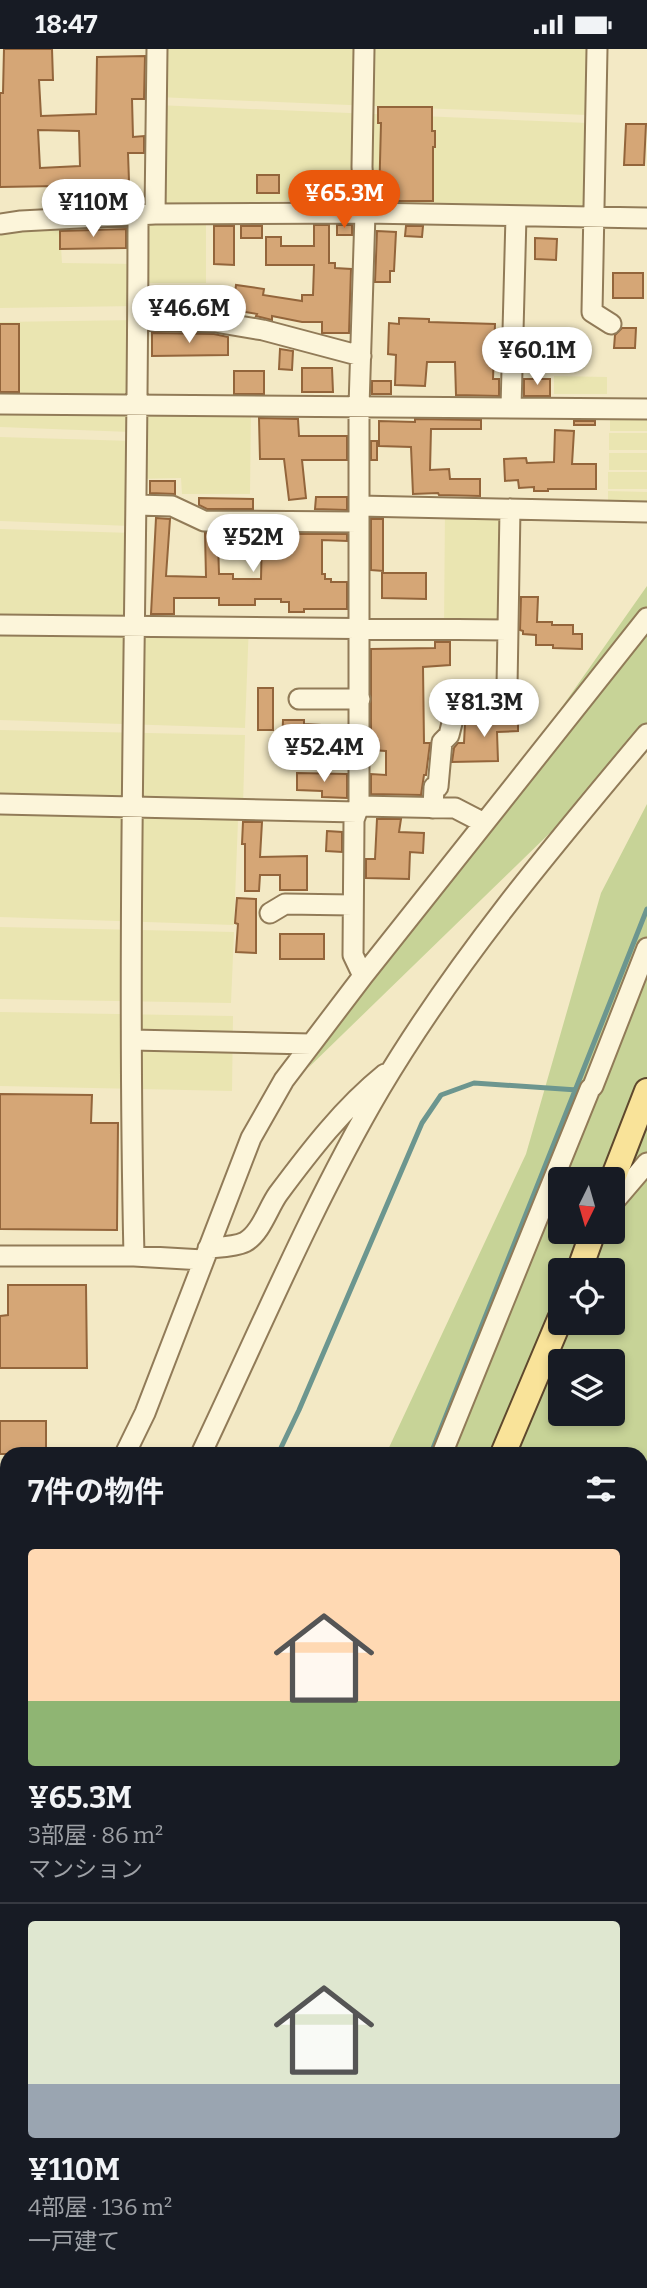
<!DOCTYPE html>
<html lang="ja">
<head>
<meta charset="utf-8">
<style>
	:root { --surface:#171b24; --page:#20242c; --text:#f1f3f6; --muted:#9ea1a6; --line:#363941; --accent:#ea580c }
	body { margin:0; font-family:Bitter,"Noto Sans JP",serif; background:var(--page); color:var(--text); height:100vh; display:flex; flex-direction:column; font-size:26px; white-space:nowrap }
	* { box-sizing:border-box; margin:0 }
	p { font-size:23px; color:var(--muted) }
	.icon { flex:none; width:38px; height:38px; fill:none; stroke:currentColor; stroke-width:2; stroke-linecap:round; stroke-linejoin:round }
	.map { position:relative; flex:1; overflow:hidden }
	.sheet { position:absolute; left:0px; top:1398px; width:648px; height:842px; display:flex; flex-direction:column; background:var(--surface); border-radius:21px 21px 0 0; box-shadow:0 4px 10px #0003 }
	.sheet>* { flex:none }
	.needle { width:46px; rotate:185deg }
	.tools { position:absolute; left:548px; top:1118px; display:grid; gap:14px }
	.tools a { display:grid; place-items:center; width:77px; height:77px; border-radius:7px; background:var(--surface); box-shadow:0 4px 10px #0003; font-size:35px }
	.price { position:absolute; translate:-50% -60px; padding:0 16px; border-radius:24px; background:#fff; color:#222; font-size:23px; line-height:46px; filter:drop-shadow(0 2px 4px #0008) }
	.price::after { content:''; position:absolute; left:50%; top:42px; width:21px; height:16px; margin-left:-10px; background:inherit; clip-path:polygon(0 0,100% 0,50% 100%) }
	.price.selected { background:var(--accent); color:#fff }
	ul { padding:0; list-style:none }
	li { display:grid; align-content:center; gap:14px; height:371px; padding:0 28px }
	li+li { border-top:2px solid var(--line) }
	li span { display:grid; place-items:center; height:217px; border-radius:7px; color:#555 }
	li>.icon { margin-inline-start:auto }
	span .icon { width:126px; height:126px; fill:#fffc; stroke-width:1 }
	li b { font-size:30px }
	h2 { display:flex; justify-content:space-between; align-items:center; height:84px; padding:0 28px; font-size:30px }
	.status { display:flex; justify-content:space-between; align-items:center; height:49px; padding:0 35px; background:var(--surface); direction:ltr }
	.status svg { height:19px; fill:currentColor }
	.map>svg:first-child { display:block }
	.farmland { fill:#eae5b1 }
	.green { fill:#c7d397; fill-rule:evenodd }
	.water { fill:#a7c6bf; stroke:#6c968f; stroke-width:2 }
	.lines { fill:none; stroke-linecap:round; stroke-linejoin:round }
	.stream { stroke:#6c968f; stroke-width:5 }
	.building { fill:#d5a676; stroke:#93653b; stroke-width:2; fill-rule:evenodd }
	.minor-casing { stroke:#917b58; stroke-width:23 }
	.major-casing { stroke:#5e482d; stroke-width:28 }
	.minor { stroke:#fcf5da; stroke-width:19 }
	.major { stroke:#f9e399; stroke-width:24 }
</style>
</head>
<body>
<div class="status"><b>18:47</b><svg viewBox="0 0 49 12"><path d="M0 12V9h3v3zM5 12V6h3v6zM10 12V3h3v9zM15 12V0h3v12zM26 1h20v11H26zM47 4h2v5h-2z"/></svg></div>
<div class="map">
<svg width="647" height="2239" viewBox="0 0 647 2239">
	<rect width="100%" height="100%" fill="#f3e9c5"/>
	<path class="farmland" d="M157,0H588L587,66L157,48Z
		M156,56L588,74L586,159L290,152L155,155Z
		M150,173H206V234H148L146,180Z
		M60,181L62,214L138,215V257L0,259V183Z
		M138,271L131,383L0,378V273Z
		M554,327L607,328V345H554Z
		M138,356L251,357L250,445H182L181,429L137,430Z
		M647,360V382H610V361Z
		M609,384H647V401H609Z
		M0,388L133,392L131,477L0,472Z
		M609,404H647V421H609Z
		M608,423H647V440H608Z
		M608,442L647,443V460L608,459Z
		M445,459L510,460L508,581L444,580Z
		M0,480L133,484L130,570H0Z
		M249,574L245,679L0,671V576Z
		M0,681L245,686L243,757L0,755Z
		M0,757L238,771L234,876L0,868Z
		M0,878L234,883L231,954L0,950Z
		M0,963L233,967L232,1042L0,1037Z"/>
	<path class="green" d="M647,537V694L626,710L308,1019Z
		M647,755V1672L641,1689L640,1405H386L526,1105L601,844ZM560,1130H612V1183H560ZM560,1222H612V1274H560ZM560,1312H612V1365H560Z
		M98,2233H388L386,2239H97Z"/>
	<path class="water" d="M647,1727V1785L641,1782V1742Z
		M647,1809V2239H432L434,2233H640V1811L645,1813Z"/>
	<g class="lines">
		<path class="stream" d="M278,1405L299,1361L422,1074L441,1046L474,1034L577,1041
			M429,1405L432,1402L647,860
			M0,1917L7,1905"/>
	</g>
	<path class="building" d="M4,0H52L53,31H39L41,67L96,65L97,8L145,7L144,50H132L133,88L144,87V104H128L129,132L119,133L120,155L57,156V137L0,138V44H3ZM38,81L79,82L80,117L40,119Z
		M378,58H432V82H435V98H433V152H379L381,74H378Z
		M626,75H646L644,116H624Z
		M257,126H279V144H257Z
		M314,176H329V214H335V219L351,220L349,284H322V273H302L272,267V271L256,267L257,265L233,261L236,236L264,240L263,246L302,252V246H313L314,216H266V188H281V197H314Z
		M337,176H352V186H337Z
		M214,177H234V216L214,215Z
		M241,177H262V189H241Z
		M406,177H423L422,188L405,187Z
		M126,180V199L60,200V182Z
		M377,182L396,183L394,222H390V233H375Z
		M535,189L557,190L556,211L535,210Z
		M613,224H643V249H613Z
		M150,242L196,243L195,260L150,259Z
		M399,269L429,270V273L495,275L493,330H499V347L456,346L455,313H427L425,337L395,336L396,306L388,305L389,274L399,275Z
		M0,275H19V343H0Z
		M622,279H636L635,299H614L615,286Z
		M152,284L214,285L228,288V306L152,307Z
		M280,300L293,302L292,321L279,320Z
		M302,319H332L333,343H302Z
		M234,322H264V345H234Z
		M524,330H550V347H524Z
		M372,332H391V345H372Z
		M259,369L298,370L299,387H347V411H302L306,449L289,451L284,410H260Z
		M415,370L481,371V380H431L430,421L449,420L450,430H480V447L439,446L438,444L413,445L411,398L379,397V372L415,373Z
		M574,372H595V376H574Z
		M555,381L574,382L572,415H596V440H548V442H534V438L519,439L518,431L505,432L504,410L526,409L527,414L554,413Z
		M371,392H377V411H371Z
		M150,432H175V445L150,444Z
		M316,448H347V461L315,460Z
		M199,449L253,450V460H207L199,456Z
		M156,469L170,470L166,527L206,528L205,484L253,485V493H218L219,525H233V530H261L262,485H347V492L322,491V525H325V530H331V533H347V560H304V563H289V553H281V550H255V556H219V549H174V565H151Z
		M371,470H383V522L371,521Z
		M382,524H426V550L382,549Z
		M521,548H538L537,573H552V576H573V585H582V600L553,599V596H536V586L523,585V582L520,581Z
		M435,593H450V616L423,618L424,694H430L426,726H424L421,746L371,745V725L386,726V702L371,701V600L435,599Z
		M258,639H273V681H258Z
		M504,663H518V682L497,683L498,712L452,713L454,699L458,694H464L465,674L492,672L497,670Z
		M283,671H304V675L321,676V683L328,684V700L282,698Z
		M297,724L347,725V749L322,748V742L297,741Z
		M377,770H401L399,783L424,784L423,804L410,803L409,830L366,829V810H375Z
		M243,773H262L260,808L307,807V841H280V826H260L259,842H245V795H242Z
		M327,782L342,783V803L326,802Z
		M237,849L256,850V904L236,903L238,875L235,874Z
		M280,885H324V910H280Z
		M0,1045L92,1046L91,1074H118L117,1181L0,1180Z
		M8,1236H86L87,1319H0V1267L8,1266Z
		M0,1372H46V1405H0Z"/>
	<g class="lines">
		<defs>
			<path id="minor" d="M597,0L592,263L611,275
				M155,165L157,0
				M0,175L21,172L155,165L365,164L647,169
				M138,271L215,273L263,281L361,307
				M0,355L647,360
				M511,359L516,167
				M137,456L172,457L204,472L359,473
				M359,457L647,463
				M0,576L508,581
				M299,650H360
				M0,755L357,763
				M359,757L455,759L484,774
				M433,759L434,738H438L442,693L449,686L455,662L491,660L507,638L510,460
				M270,864L285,855L353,856
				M363,927L353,906L354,771L359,757V358L365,164L362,118L364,0
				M132,991L311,995
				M612,1155L647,1114
				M208,1199C219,1198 235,1198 245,1193C261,1184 268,1159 278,1145C310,1102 343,1059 385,1025
				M0,1207H134L203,1211
				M134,1207C126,860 138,513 138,166
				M125,1405L145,1364L251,1089L284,1031L363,927L647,569
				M201,1405C259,1283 312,1156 380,1040C456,912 552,798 647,685
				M442,1405L590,1040L593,1037L647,899
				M0,1577H7
				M0,1656L7,1642
				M0,1803L7,1790
				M113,2239L116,2233
				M148,2239L151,2233"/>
			<path id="major" d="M612,1132L647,1042
				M579,1222L593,1183
				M503,1405L560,1270
				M175,2239L177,2233"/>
		</defs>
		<use href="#minor" class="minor-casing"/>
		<use href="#major" class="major-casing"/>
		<use href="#minor" class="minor"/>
		<use href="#major" class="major"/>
	</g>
</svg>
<div class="tools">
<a><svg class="needle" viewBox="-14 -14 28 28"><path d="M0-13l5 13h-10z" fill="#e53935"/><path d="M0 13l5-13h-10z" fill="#9ea1a6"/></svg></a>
<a><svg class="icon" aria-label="locate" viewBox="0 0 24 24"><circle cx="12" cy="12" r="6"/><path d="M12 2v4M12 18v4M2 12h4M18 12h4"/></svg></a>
<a><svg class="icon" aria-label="layers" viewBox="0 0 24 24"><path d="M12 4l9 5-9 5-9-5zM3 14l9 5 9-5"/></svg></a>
</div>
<b class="price selected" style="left:344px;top:181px">¥65.3M</b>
<b class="price" style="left:93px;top:190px">¥110M</b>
<b class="price" style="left:189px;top:296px">¥46.6M</b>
<b class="price" style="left:537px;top:338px">¥60.1M</b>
<b class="price" style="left:253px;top:525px">¥52M</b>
<b class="price" style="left:484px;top:690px">¥81.3M</b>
<b class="price" style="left:324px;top:735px">¥52.4M</b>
<section class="sheet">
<h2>7件の物件<svg class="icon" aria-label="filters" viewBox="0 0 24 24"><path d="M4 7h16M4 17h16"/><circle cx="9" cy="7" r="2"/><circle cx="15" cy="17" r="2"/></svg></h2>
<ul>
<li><span style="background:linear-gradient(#ffd9b3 70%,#8fb573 0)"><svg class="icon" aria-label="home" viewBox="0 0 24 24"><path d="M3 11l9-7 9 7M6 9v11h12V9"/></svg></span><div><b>¥65.3M</b><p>3部屋 · 86 m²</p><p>マンション</p></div></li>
<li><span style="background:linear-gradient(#dfe7d0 75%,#9aa5b1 0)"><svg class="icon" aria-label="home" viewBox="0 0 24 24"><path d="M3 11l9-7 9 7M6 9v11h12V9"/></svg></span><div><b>¥110M</b><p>4部屋 · 136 m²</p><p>一戸建て</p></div></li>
</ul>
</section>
</div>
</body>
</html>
